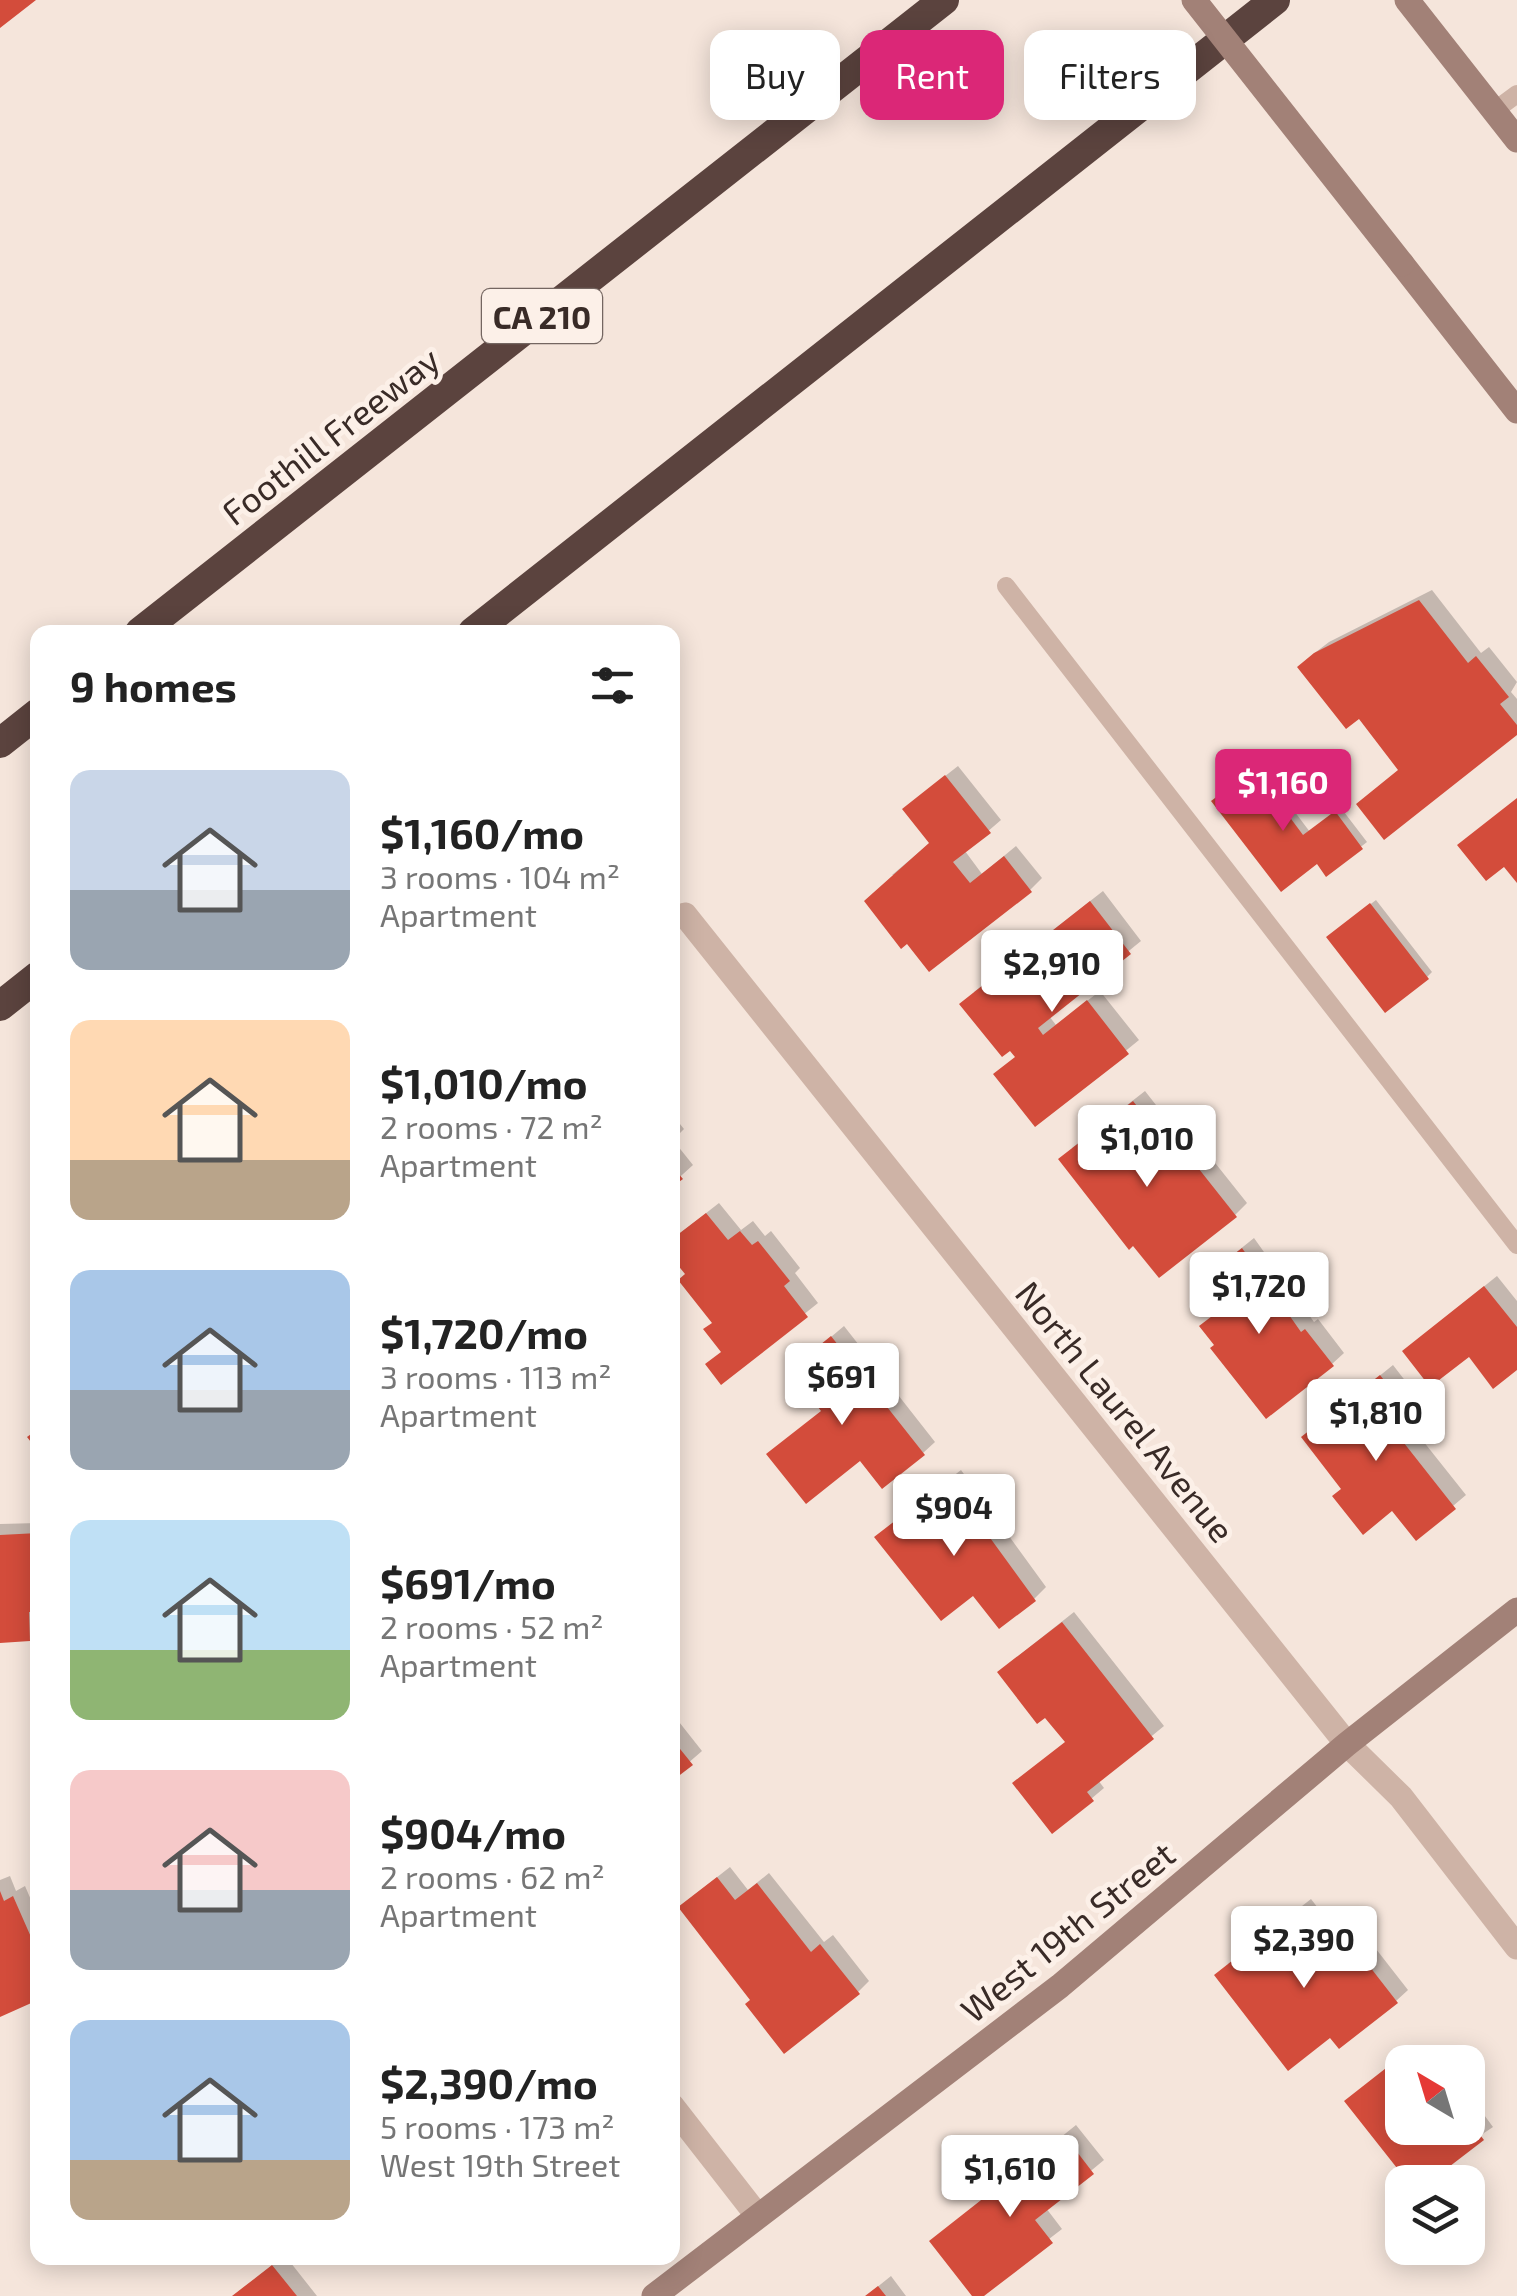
<!DOCTYPE html>
<html lang="en">
<head>
<meta charset="utf-8">
<style>
	:root { --surface:#fff; --page:#f2f2f2; --text:#222; --muted:#767676; --accent:#db2777 }
	body { margin:0; font-family:"Exo 2",sans-serif; background:var(--page); color:var(--text); height:100vh; display:flex; flex-direction:column; font-size:38px; white-space:nowrap }
	* { box-sizing:border-box; margin:0 }
	p { font-size:32px; color:var(--muted) }
	.icon { flex:none; width:55px; height:55px; fill:none; stroke:currentColor; stroke-width:2; stroke-linecap:round; stroke-linejoin:round }
	.map { position:relative; flex:1; overflow:hidden }
	.details { position:absolute; left:30px; top:625px; width:650px; height:1640px; display:flex; flex-direction:column; background:var(--surface); border-radius:20px; box-shadow:0 5px 25px #0003 }
	.details>* { flex:none }
	.top-card { position:absolute; left:710px; top:30px; width:655px; height:90px; display:flex; gap:20px }
	.needle { width:65px; rotate:322deg }
	.fabs { position:absolute; left:1385px; top:2045px; display:grid; gap:20px }
	.fabs a { display:grid; place-items:center; width:100px; height:100px; border-radius:20px; background:var(--surface); box-shadow:0 5px 25px #0003; font-size:50px }
	.price { position:absolute; translate:-50% -85px; padding:0 22px; border-radius:10px; background:#fff; color:#222; font-size:32px; line-height:65px; filter:drop-shadow(0 2px 5px #0008) }
	.price::after { content:''; position:absolute; left:50%; top:60px; width:30px; height:22px; margin-left:-15px; background:inherit; clip-path:polygon(0 0,100% 0,50% 100%) }
	.price.active { background:var(--accent); color:#fff }
	ul { padding:0; list-style:none }
	li { display:flex; align-items:center; gap:30px; height:250px; padding:0 40px }
	li span { display:grid; place-items:center; flex:none; width:280px; height:200px; border-radius:20px; color:#555 }
	li>.icon { margin-inline-start:auto }
	span .icon { width:120px; height:120px; fill:#fffc; stroke-width:1 }
	li b { font-size:42px }
	h2 { display:flex; justify-content:space-between; align-items:center; height:120px; padding:0 40px; font-size:42px }
	.pill { padding:0 35px; border-radius:20px; background:var(--surface); box-shadow:0 5px 25px #0003; font-size:35px; line-height:90px }
	.pill.active { background:var(--accent); color:#fff }
	.map>svg:first-child { display:block }
	.shadow { fill:#0003 }
	.building { fill:#d34c3b }
	.lines { fill:none; stroke-linecap:round; stroke-linejoin:round }
	.lane { stroke:#ceb3a6; stroke-width:18 }
	.street { stroke:#ceb3a6; stroke-width:25 }
	.secondary { stroke:#a28177; stroke-width:25 }
	.highway { stroke:#5b433e; stroke-width:30 }
	.secondary-bridge { stroke:#a28177; stroke-width:25 }
	.labels { text-anchor:middle; dominant-baseline:central; stroke-width:10; stroke-linejoin:round; paint-order:stroke }
	.shield { fill:#fcf0e8; stroke:#746661; stroke-width:2.5 }
	.shield-label { font-size:32px; font-weight:bold; fill:#392b27 }
	.street-label { font-size:35px; fill:#392b27; stroke:#fcf0e8 }
</style>
</head>
<body>
<div class="map">
<svg width="1517" height="2296" viewBox="0 0 1517 2296">
	<rect width="100%" height="100%" fill="#f5e5db"/>
	<path class="shadow" d="M1432,590L1481,653L1489,647L1517,682L1511,692L1517,699V732L1400,769L1312,655L1329,642Z
		M958,766L1001,820L965,851L982,874L1016,846L1042,878L1030,890L892,875L931,842L917,798Z
		M1260,766L1310,832L1341,808L1367,842L1327,873L1318,861L1220,796Z
		M1103,891L1141,941L1049,1016L1056,1025L1100,991L1139,1040L1036,1124L1017,1055L974,992Z
		M1376,900L1432,972L1427,977L1334,932Z
		M1145,1091L1200,1161L1208,1154L1247,1203L1235,1215L1072,1148Z
		M672,1114L684,1129L673,1140L693,1165L672,1184Z
		M719,1203L741,1230L753,1221L765,1236L771,1231L800,1268L795,1273L818,1303L721,1381L723,1350L714,1322L688,1274L678,1235Z
		M1254,1238L1314,1322L1318,1319L1344,1353L1332,1364L1217,1345L1202,1326L1222,1308L1213,1271Z
		M1497,1276L1517,1301V1367L1417,1340Z
		M844,1326L935,1442L923,1453L823,1410L792,1370Z
		M1393,1365L1417,1396L1400,1412L1466,1495L1416,1537L1392,1508L1344,1488L1304,1437Z
		M961,1470L1046,1587L1034,1599L889,1526Z
		M38,1523V1630L28,1639L0,1640V1524Z
		M1074,1612L1164,1726L1098,1780L1104,1788L1053,1831L1067,1741L1012,1661Z
		M672,1713L702,1751L672,1777Z
		M730,1867L748,1890L769,1873L824,1942L833,1935L869,1981L858,1992L753,1999L693,1896Z
		M10,1876L16,1891L25,1886L38,1916V1997L0,2014V1880Z
		M1311,1899L1352,1952L1369,1940L1408,1990L1396,2001L1331,2034L1228,1964Z
		M1408,2052L1416,2062H1402V2128H1468V2093L1493,2127L1411,2182L1348,2101Z
		M1076,2125L1104,2160L1046,2208L1062,2229L975,2296L932,2241Z
		M282,2258H287L317,2296H233Z
		M891,2276L906,2296H866Z"/>
	<path class="building" d="M0,0H36L0,28Z
		M1419,600L1468,663L1476,656L1509,697L1500,704L1517,725V735L1384,840L1356,804L1398,770L1359,719L1346,729L1297,667L1314,653Z
		M1254,769L1303,835L1335,811L1363,849L1326,877L1317,864L1281,892L1211,801Z
		M945,775L991,833L953,862L970,883L1004,856L1032,892L929,972L907,944L901,949L864,901L929,843L902,809Z
		M1517,798V883L1504,867L1486,881L1457,845Z
		M1090,901L1131,954L1038,1028L1043,1035L1087,1000L1129,1054L1035,1127L993,1074L1015,1057L1010,1051L1002,1057L959,1004Z
		M1370,903L1429,979L1385,1013L1326,937Z
		M1133,1101L1187,1170L1195,1164L1237,1217L1159,1278L1133,1246L1129,1250L1058,1159Z
		M672,1166L683,1179L672,1187Z
		M706,1213L728,1240L740,1231L752,1245L758,1241L790,1281L784,1286L808,1317L721,1385L705,1364L721,1352L703,1329L712,1323L678,1280L685,1274L672,1258V1239Z
		M1242,1248L1301,1332L1305,1329L1334,1366L1266,1419L1210,1348L1214,1345L1199,1326L1220,1310L1198,1282Z
		M1484,1286L1517,1327V1370L1493,1389L1469,1357L1430,1387L1402,1351Z
		M831,1336L925,1455L882,1489L860,1461L806,1504L766,1454L821,1411L789,1370Z
		M1380,1375L1407,1410L1389,1424L1456,1509L1416,1541L1392,1511L1363,1535L1332,1496L1341,1489L1301,1437Z
		M38,1429V1451L27,1437Z
		M948,1480L1036,1601L999,1629L973,1596L941,1621L874,1537Z
		M38,1533V1612H29L30,1641L0,1643V1535Z
		M1062,1622L1154,1739L1087,1792L1094,1801L1052,1834L1012,1783L1065,1742L1045,1718L1037,1724L997,1672Z
		M672,1739L693,1765L672,1781Z
		M717,1877L735,1900L757,1883L811,1952L820,1944L860,1994L784,2054L745,2004L750,2000L678,1907Z
		M0,1891L4,1901L13,1896L38,1953V2000L0,2017Z
		M1298,1909L1340,1962L1356,1949L1398,2003L1339,2049L1330,2038L1288,2071L1214,1975Z
		M1395,2061L1402,2071V2128H1468V2119L1484,2140L1441,2173L1435,2167L1415,2182H1408L1344,2101Z
		M1064,2135L1094,2174L1035,2220L1053,2243L984,2296H972L929,2241Z
		M272,2265L297,2296H232Z
		M878,2286L886,2296H865Z"/>
	<g class="lines">
		<path class="lane" d="M1494,111L1517,94
			M1006,586L1517,1245"/>
		<path class="street" d="M685,915L1347,1744L1401,1797L1517,1947
			M672,2106L757,2215"/>
		<path class="secondary" d="M1407,0L1517,140
			M1402,264L1517,411
			M654,2296L1060,1986L1347,1744L1517,1610"/>
		<path class="highway" d="M140,632L944,0
			M473,632L1275,0
			M0,743L38,713
			M0,1006L38,976"/>
		<path class="secondary-bridge" d="M1194,0L1402,264"/>
	</g>
	<g class="labels">
		<rect class="shield" x="482" y="289" width="120" height="54" rx="8"/>
		<g class="shield-label">
			<text x="542" y="316">CA 210</text>
		</g>
		<g class="street-label">
			<text transform="translate(330 435) rotate(-38)">Foothill Freeway</text>
			<text transform="translate(1126 1411) rotate(51)">North Laurel Avenue</text>
			<text transform="translate(1067 1931) rotate(-39)">West 19th Street</text>
		</g>
	</g>
</svg>
<div class="fabs">
<a><svg class="needle" viewBox="-14 -14 28 28"><path d="M0-13l5 13h-10z" fill="#e53935"/><path d="M0 13l5-13h-10z" fill="#767676"/></svg></a>
<a><svg class="icon" aria-label="layers" viewBox="0 0 24 24"><path d="M12 4l9 5-9 5-9-5zM3 14l9 5 9-5"/></svg></a>
</div>
<b class="price active" style="left:1283px;top:834px">$1,160</b>
<b class="price" style="left:1052px;top:1015px">$2,910</b>
<b class="price" style="left:1147px;top:1190px">$1,010</b>
<b class="price" style="left:1259px;top:1337px">$1,720</b>
<b class="price" style="left:842px;top:1428px">$691</b>
<b class="price" style="left:1376px;top:1464px">$1,810</b>
<b class="price" style="left:954px;top:1559px">$904</b>
<b class="price" style="left:1304px;top:1991px">$2,390</b>
<b class="price" style="left:1010px;top:2220px">$1,610</b>
<div class="top-card">
<a class="pill">Buy</a>
<a class="pill active">Rent</a>
<a class="pill">Filters</a>
</div>
<section class="details">
<h2>9 homes<svg class="icon" aria-label="filters" viewBox="0 0 24 24"><path d="M4 7h16M4 17h16"/><circle cx="9" cy="7" r="2"/><circle cx="15" cy="17" r="2"/></svg></h2>
<ul>
<li><span style="background:linear-gradient(#c9d6e8 60%,#9aa5b1 0)"><svg class="icon" aria-label="home" viewBox="0 0 24 24"><path d="M3 11l9-7 9 7M6 9v11h12V9"/></svg></span><div><b>$1,160/mo</b><p>3 rooms · 104 m²</p><p>Apartment</p></div></li>
<li><span style="background:linear-gradient(#ffd9b3 70%,#b9a48a 0)"><svg class="icon" aria-label="home" viewBox="0 0 24 24"><path d="M3 11l9-7 9 7M6 9v11h12V9"/></svg></span><div><b>$1,010/mo</b><p>2 rooms · 72 m²</p><p>Apartment</p></div></li>
<li><span style="background:linear-gradient(#a9c7e8 60%,#9aa5b1 0)"><svg class="icon" aria-label="home" viewBox="0 0 24 24"><path d="M3 11l9-7 9 7M6 9v11h12V9"/></svg></span><div><b>$1,720/mo</b><p>3 rooms · 113 m²</p><p>Apartment</p></div></li>
<li><span style="background:linear-gradient(#bfe0f5 65%,#8fb573 0)"><svg class="icon" aria-label="home" viewBox="0 0 24 24"><path d="M3 11l9-7 9 7M6 9v11h12V9"/></svg></span><div><b>$691/mo</b><p>2 rooms · 52 m²</p><p>Apartment</p></div></li>
<li><span style="background:linear-gradient(#f6c9c9 60%,#9aa5b1 0)"><svg class="icon" aria-label="home" viewBox="0 0 24 24"><path d="M3 11l9-7 9 7M6 9v11h12V9"/></svg></span><div><b>$904/mo</b><p>2 rooms · 62 m²</p><p>Apartment</p></div></li>
<li><span style="background:linear-gradient(#a9c7e8 70%,#b9a48a 0)"><svg class="icon" aria-label="home" viewBox="0 0 24 24"><path d="M3 11l9-7 9 7M6 9v11h12V9"/></svg></span><div><b>$2,390/mo</b><p>5 rooms · 173 m²</p><p>West 19th Street</p></div></li>
</ul>
</section>
</div>
</body>
</html>
